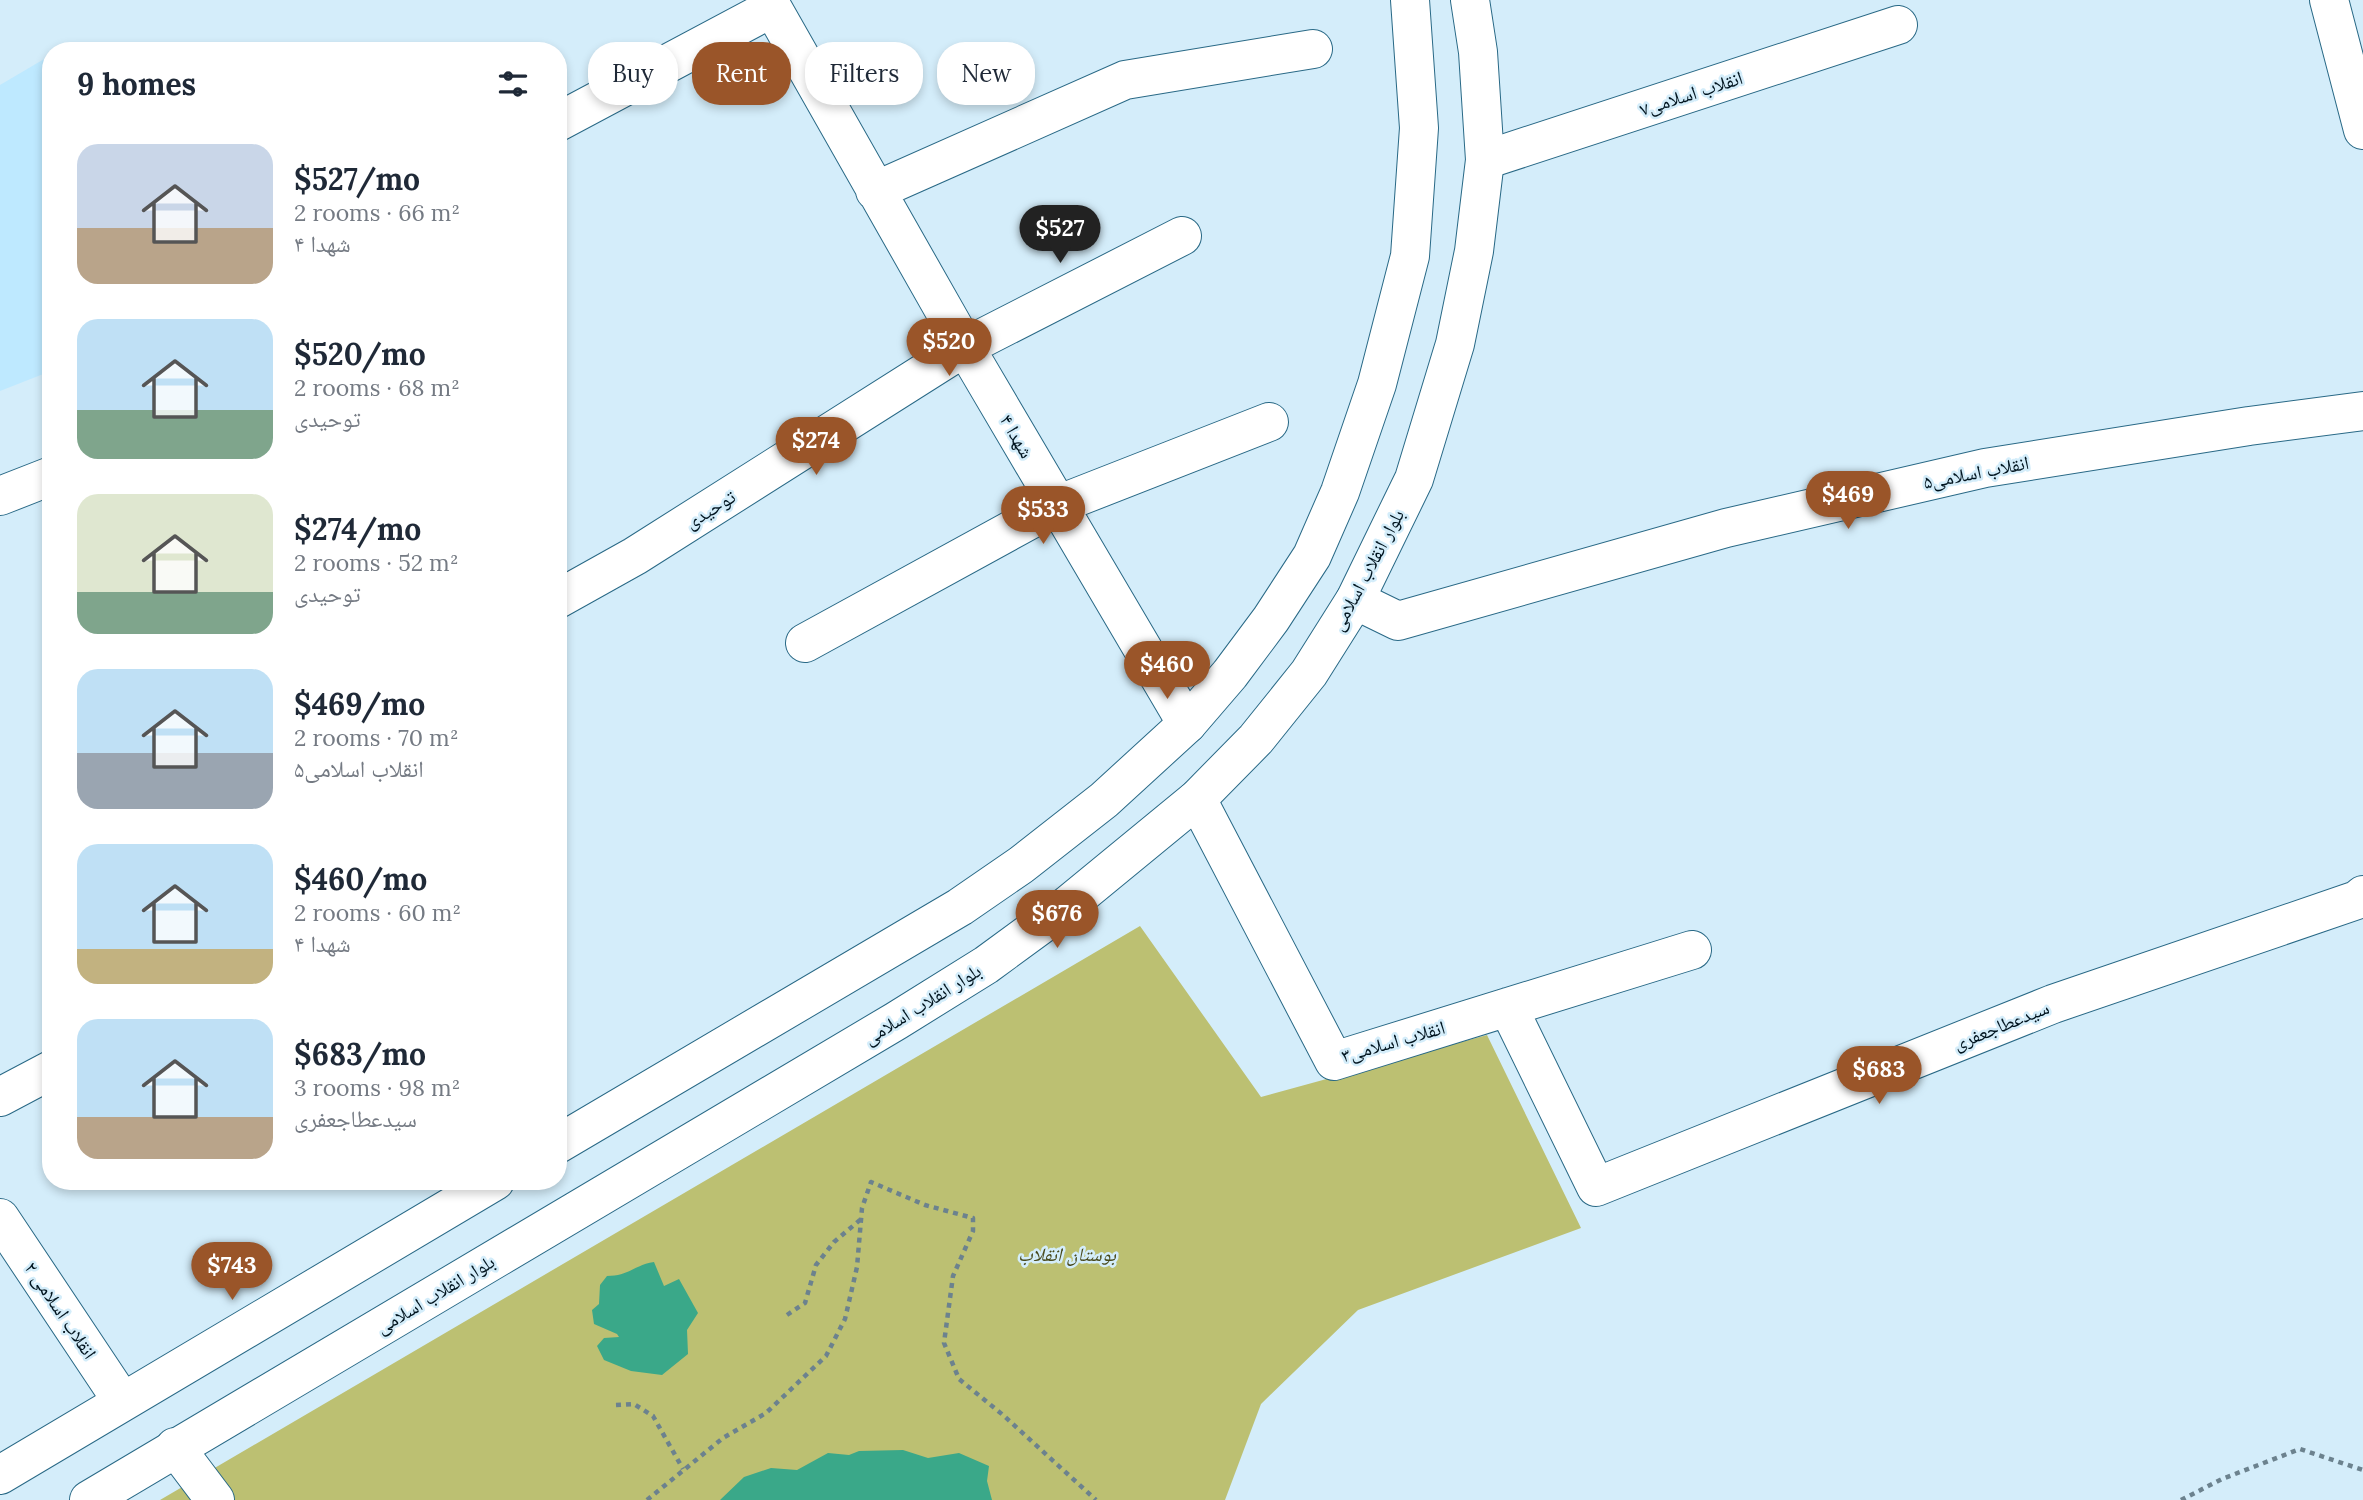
<!DOCTYPE html>
<html lang="en">
<head>
<meta charset="utf-8">
<style>
	:root { --surface:#fff; --page:#f2f2f3; --text:#1f2937; --muted:#747a83; --accent:#9a5529 }
	body { margin:0; font-family:Lora,"Noto Naskh Arabic",serif; background:var(--page); color:var(--text); height:100vh; display:flex; flex-direction:column; font-size:26px; white-space:nowrap }
	* { box-sizing:border-box; margin:0 }
	p { font-size:23px; color:var(--muted) }
	.icon { flex:none; width:38px; height:38px; fill:none; stroke:currentColor; stroke-width:2; stroke-linecap:round; stroke-linejoin:round }
	.map { position:relative; flex:1; overflow:hidden }
	.side { position:absolute; left:42px; top:42px; width:525px; height:1148px; display:flex; flex-direction:column; background:var(--surface); border-radius:28px; box-shadow:0 4px 10px #0003 }
	.side>* { flex:none }
	.guide { position:absolute; left:588px; top:42px; width:665px; height:63px; display:flex; gap:14px }
	.price { position:absolute; translate:-50% -60px; padding:0 16px; border-radius:24px; background:var(--accent); color:#fff; font-size:23px; line-height:46px; filter:drop-shadow(0 2px 4px #0008) }
	.price::after { content:''; position:absolute; left:50%; top:42px; width:21px; height:16px; margin-left:-10px; background:inherit; clip-path:polygon(0 0,100% 0,50% 100%) }
	.price.active { background:#222; color:#fff }
	ul { padding:0; list-style:none }
	li { display:flex; align-items:center; gap:21px; height:175px; padding:0 35px }
	li span { display:grid; place-items:center; flex:none; width:196px; height:140px; border-radius:21px; color:#555 }
	li>.icon { margin-inline-start:auto }
	span .icon { width:84px; height:84px; fill:#fffc; stroke-width:1 }
	li b { font-size:30px }
	h2 { display:flex; justify-content:space-between; align-items:center; height:84px; padding:0 35px; font-size:30px }
	.chip { padding:0 24px; border-radius:28px; background:var(--surface); box-shadow:0 4px 10px #0003; font-size:24px; line-height:63px }
	.chip.active { background:var(--accent); color:#fff }
	.map>svg:first-child { display:block }
	.built { fill:#bee9ff }
	.green { fill:#bcc072 }
	.water { fill:#3aa889 }
	.lines { fill:none; stroke-linecap:round; stroke-linejoin:round }
	.minor-casing { stroke:#296986; stroke-width:40 }
	.secondary-casing { stroke:#296986; stroke-width:40 }
	.path { stroke:#6c828e; stroke-width:4.5; stroke-dasharray:5 5; stroke-linecap:butt }
	.minor { stroke:#fff; stroke-width:38 }
	.secondary { stroke:#fff; stroke-width:38 }
	.labels { text-anchor:middle; dominant-baseline:central; stroke-width:5; stroke-linejoin:round; paint-order:stroke }
	.street-label { font-size:19px; fill:#00141f; stroke:#d4edfa }
	.park-label { font-size:19px; font-style:italic; fill:#47481a; stroke:#d4edfa }
</style>
</head>
<body>
<div class="map">
<svg width="2363" height="1500" viewBox="0 0 2363 1500">
	<rect width="100%" height="100%" fill="#d4edfa"/>
	<path class="built" d="M51,55V371L0,391V85Z"/>
	<path class="green" d="M1140,926L1261,1097L1487,1035L1581,1228L1358,1310L1261,1404L1225,1500H160Z"/>
	<path class="water" d="M654,1262L664,1286L679,1279L698,1313L687,1330L688,1354L662,1375L631,1371L604,1360L597,1346L604,1338L619,1337L617,1334L594,1324L592,1310L599,1304L600,1285L607,1276C629,1276 634,1265 654,1262Z
		M903,1450L928,1458L959,1453L989,1466L987,1481L992,1500H720L744,1477L771,1468L797,1470L828,1453L849,1455L859,1451Z"/>
	<g class="lines">
		<defs>
			<path id="minor" d="M768,0L965,347L1187,724
				M2329,0L2363,130
				M558,122L772,8
				M1485,160L1898,25
				M875,191L1125,80L1313,49
				M0,496L51,476
				M558,599L635,556L965,347L1182,236
				M1355,600L1398,621L1726,528L1985,468L2249,426L2363,411
				M805,643L1057,505L1269,422
				M1197,799L1334,1061L1692,950
				M1508,1007L1596,1187L2053,1004L2357,900L2363,895
				M0,1097L51,1070
				M0,1218L122,1401
				M175,1447L215,1500"/>
			<path id="secondary" d="M558,1144L960,907L1021,865L1104,800L1187,724L1230,674L1271,619L1312,556L1340,492L1377,384L1410,256L1419,128L1410,0
				M0,1475L495,1181
				M89,1500L896,1021L986,965L1068,905L1197,799L1256,739L1309,673L1355,600L1414,479L1455,344L1474,251L1485,160L1478,52L1470,0"/>
		</defs>
		<use href="#minor" class="minor-casing"/>
		<use href="#secondary" class="secondary-casing"/>
		<path class="path" d="M787,1315L805,1303L816,1265L834,1242L860,1220
			M616,1405L634,1404L653,1416L683,1469
			M647,1500L723,1438L766,1413L826,1356L845,1319L857,1267L862,1208L871,1182L925,1205L973,1218V1231L953,1276L944,1343L959,1379L1003,1415L1096,1500
			M2181,1500L2222,1479L2300,1449L2363,1470"/>
		<use href="#minor" class="minor"/>
		<use href="#secondary" class="secondary"/>
	</g>
	<g class="labels">
		<g class="street-label">
			<text transform="translate(1691 93) rotate(-18)">انقلاب اسلامی۷</text>
			<text transform="translate(1017 436) rotate(60)">شهدا ۴</text>
			<text transform="translate(1976 472) rotate(-11)">انقلاب اسلامی۵</text>
			<text transform="translate(710 509) rotate(-32)">توحیدی</text>
			<text transform="translate(1367 570) rotate(-62)">بلوار انقلاب اسلامی</text>
			<text transform="translate(922 1004) rotate(-32)">بلوار انقلاب اسلامی</text>
			<text transform="translate(2001 1025) rotate(-22)">سیدعطاجعفری</text>
			<text transform="translate(1393 1041) rotate(-16)">انقلاب اسلامی۳</text>
			<text transform="translate(435 1294) rotate(-31)">بلوار انقلاب اسلامی</text>
			<text transform="translate(61 1310) rotate(56)">انقلاب اسلامی ۲</text>
		</g>
		<g class="park-label">
			<text x="1067" y="1254">بوستان انقلاب</text>
		</g>
	</g>
</svg>
<b class="price active" style="left:1060px;top:265px">$527</b>
<b class="price" style="left:949px;top:378px">$520</b>
<b class="price" style="left:816px;top:477px">$274</b>
<b class="price" style="left:1848px;top:531px">$469</b>
<b class="price" style="left:1043px;top:546px">$533</b>
<b class="price" style="left:1167px;top:701px">$460</b>
<b class="price" style="left:1057px;top:950px">$676</b>
<b class="price" style="left:1879px;top:1106px">$683</b>
<b class="price" style="left:232px;top:1302px">$743</b>
<div class="guide">
<a class="chip">Buy</a>
<a class="chip active">Rent</a>
<a class="chip">Filters</a>
<a class="chip">New</a>
</div>
<section class="side">
<h2>9 homes<svg class="icon" aria-label="filters" viewBox="0 0 24 24"><path d="M4 7h16M4 17h16"/><circle cx="9" cy="7" r="2"/><circle cx="15" cy="17" r="2"/></svg></h2>
<ul>
<li><span style="background:linear-gradient(#c9d6e8 60%,#b9a48a 0)"><svg class="icon" aria-label="home" viewBox="0 0 24 24"><path d="M3 11l9-7 9 7M6 9v11h12V9"/></svg></span><div><b>$527/mo</b><p>2 rooms · 66 m²</p><p>شهدا ۴</p></div></li>
<li><span style="background:linear-gradient(#bfe0f5 65%,#7fa58c 0)"><svg class="icon" aria-label="home" viewBox="0 0 24 24"><path d="M3 11l9-7 9 7M6 9v11h12V9"/></svg></span><div><b>$520/mo</b><p>2 rooms · 68 m²</p><p>توحیدی</p></div></li>
<li><span style="background:linear-gradient(#dfe7d0 70%,#7fa58c 0)"><svg class="icon" aria-label="home" viewBox="0 0 24 24"><path d="M3 11l9-7 9 7M6 9v11h12V9"/></svg></span><div><b>$274/mo</b><p>2 rooms · 52 m²</p><p>توحیدی</p></div></li>
<li><span style="background:linear-gradient(#bfe0f5 60%,#9aa5b1 0)"><svg class="icon" aria-label="home" viewBox="0 0 24 24"><path d="M3 11l9-7 9 7M6 9v11h12V9"/></svg></span><div><b>$469/mo</b><p>2 rooms · 70 m²</p><p>انقلاب اسلامی۵</p></div></li>
<li><span style="background:linear-gradient(#bfe0f5 75%,#c2b280 0)"><svg class="icon" aria-label="home" viewBox="0 0 24 24"><path d="M3 11l9-7 9 7M6 9v11h12V9"/></svg></span><div><b>$460/mo</b><p>2 rooms · 60 m²</p><p>شهدا ۴</p></div></li>
<li><span style="background:linear-gradient(#bfe0f5 70%,#b9a48a 0)"><svg class="icon" aria-label="home" viewBox="0 0 24 24"><path d="M3 11l9-7 9 7M6 9v11h12V9"/></svg></span><div><b>$683/mo</b><p>3 rooms · 98 m²</p><p>سیدعطاجعفری</p></div></li>
</ul>
</section>
</div>
</body>
</html>
